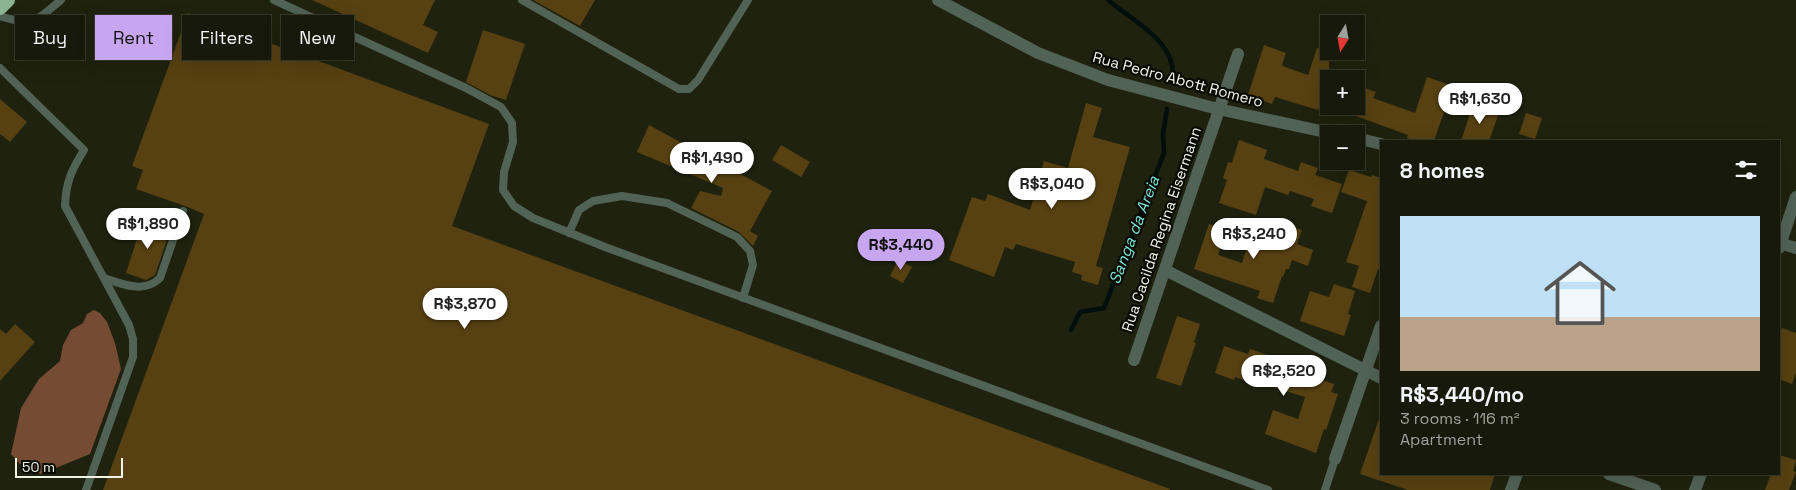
<!DOCTYPE html>
<html lang="en">
<head>
<meta charset="utf-8">
<style>
	:root { --surface:#171a0a; --page:#202313; --text:#f1f3f6; --muted:#9ea19c; --line:#36382b; --accent:#c8a6ef }
	body { margin:0; font-family:"Space Grotesk",sans-serif; background:var(--page); color:var(--text); height:100vh; display:flex; flex-direction:column; font-size:19px; white-space:nowrap }
	* { box-sizing:border-box; margin:0 }
	p { font-size:16px; color:var(--muted) }
	.icon { flex:none; width:28px; height:28px; fill:none; stroke:currentColor; stroke-width:2; stroke-linecap:round; stroke-linejoin:round }
	.map { position:relative; flex:1; overflow:hidden }
	.side { position:absolute; left:1380px; top:140px; width:400px; height:335px; display:flex; flex-direction:column; background:var(--surface); border-radius:0px; box-shadow:0 5px 20px #0002,0 0 0 1px var(--line) }
	.side>* { flex:none }
	.top-card { position:absolute; left:15px; top:15px; width:475px; height:45px; display:flex; gap:10px }
	.needle { width:32px; rotate:191deg }
	.fabs { position:absolute; left:1320px; top:15px; display:grid; gap:10px }
	.fabs a { display:grid; place-items:center; width:45px; height:45px; border-radius:0px; background:var(--surface); box-shadow:0 5px 20px #0002,0 0 0 1px var(--line); font-size:25px }
	.scale { position:absolute; left:15px; bottom:12px; width:108px; box-sizing:border-box; padding-left:5px; border:2px solid #f0f4e6; border-top:0; font-size:14px; line-height:18px; white-space:nowrap; color:#f0f4e6; -webkit-text-stroke:4px #090b04; paint-order:stroke }
	.price { position:absolute; translate:-50% -42px; padding:0 11px; border-radius:18px; background:#fff; color:#222; font-size:16px; line-height:32px; filter:drop-shadow(0 1px 2px #0008) }
	.price::after { content:''; position:absolute; left:50%; top:30px; width:15px; height:11px; margin-left:-8px; background:inherit; clip-path:polygon(0 0,100% 0,50% 100%) }
	.price.selected { background:var(--accent); color:#111 }
	ul { padding:0; list-style:none }
	li { display:grid; align-content:center; gap:10px; height:265px; padding:0 20px }
	li span { display:grid; place-items:center; height:155px; border-radius:0px; color:#555 }
	li>.icon { margin-inline-start:auto }
	span .icon { width:90px; height:90px; fill:#fffc; stroke-width:1 }
	li b { font-size:21px }
	h2 { display:flex; justify-content:space-between; align-items:center; height:60px; padding:0 20px; font-size:21px }
	.pill { padding:0 18px; border-radius:0px; background:var(--surface); box-shadow:0 5px 20px #0002,0 0 0 1px var(--line); font-size:18px; line-height:45px }
	.pill.selected { background:var(--accent); color:#111 }
	.map>svg:first-child { display:block }
	.forest { fill:#764b33 }
	.lines { fill:none; stroke-linecap:round; stroke-linejoin:round }
	.stream { stroke:#000e0c; stroke-width:4.5 }
	.building { fill:#574112 }
	.service { stroke:#516355; stroke-width:8 }
	.minor { stroke:#516355; stroke-width:12 }
	.tertiary { stroke:#516355; stroke-width:12 }
	.trunk { stroke:#8ab494; stroke-width:14 }
	.labels { text-anchor:middle; dominant-baseline:central; stroke-width:4.5; stroke-linejoin:round; paint-order:stroke }
	.street-label { font-size:15px; fill:#f0f4e6; stroke:#090b04 }
	.water-label { font-size:16px; font-style:italic; fill:#7ae3d7; stroke:#090b04 }
</style>
</head>
<body>
<div class="map">
<svg width="1796" height="490" viewBox="0 0 1796 490">
	<rect width="100%" height="100%" fill="#1f220e"/>
	<path class="forest" d="M94,310L100,313L107,322L115,343L121,369L90,454L41,474L20,464L11,454L21,408L39,379L60,361L63,345L71,330L83,323L87,314Z"/>
	<g class="lines">
		<path class="stream" d="M1108,0C1134,22 1180,43 1172,83
			M1071,330L1080,312L1104,308L1164,153L1163,134L1167,109"/>
	</g>
	<path class="building" d="M312,0H435L423,25L438,32L428,53Z
		M533,0H595L580,26Z
		M188,13L489,124L452,226L1170,489V490H103L204,214L185,206L136,189L143,170L132,166Z
		M483,30L525,44L506,100L490,95L466,82Z
		M1264,45L1286,53L1282,65L1285,67L1308,75L1317,48L1329,52V111L1319,108L1318,110L1275,97L1272,104L1248,95Z
		M1427,77L1453,86L1434,141H1415L1407,138L1408,135L1334,108L1335,106H1356V85L1376,92L1373,98L1415,113Z
		M0,99L27,122L10,142L0,134Z
		M1086,103L1102,108L1093,137L1130,147L1096,266L1103,268L1098,285L1081,280L1082,275L1072,272L1075,262L1016,244L1013,250L1005,247L994,277L949,260L972,197L985,201L988,194L1030,210L1044,161L1068,168Z
		M1473,104L1499,113L1489,141H1461Z
		M1526,113L1542,118L1535,139L1519,134Z
		M649,125L691,148L689,151L716,163V161L772,191L750,231L758,236L753,246L739,232L691,208L700,191L721,196L723,188L637,152Z
		M1239,140L1267,150L1264,159L1298,171L1301,162L1318,168L1315,175L1342,184L1332,213L1311,206L1314,199L1290,191L1288,195L1265,187L1256,215L1219,203L1227,180L1223,178L1228,162L1232,163Z
		M781,145L810,162L801,177L772,160Z
		M1349,170L1371,177L1372,175L1381,178V270L1378,269L1370,293L1352,287L1359,266L1346,262L1367,201L1341,192Z
		M143,220L171,228L155,275L146,280L126,273Z
		M1278,222L1302,230L1297,244L1313,250L1308,266L1292,260L1289,269H1286L1283,277L1282,276L1273,303L1257,298L1260,291L1194,269L1209,224L1227,230L1218,255L1242,263L1249,241L1269,248Z
		M898,260L912,267L903,283L890,276Z
		M1334,284L1355,291L1348,314L1351,315L1344,336L1300,321L1310,291L1329,297Z
		M1177,316L1200,324L1194,342L1196,343L1181,386L1156,378Z
		M15,324L35,342L0,381V329L6,334Z
		M1782,328L1796,333V373L1792,384L1779,379V337Z
		M1224,346L1248,354L1250,349L1268,355L1265,362L1286,370L1283,378L1309,387L1312,377L1334,384L1331,392L1338,394L1326,430L1324,429L1316,453L1265,434L1273,410L1298,419L1305,397L1259,383L1258,385L1235,377L1234,380L1215,373Z
		M1379,419H1381V474H1495L1490,490H1408L1360,474Z
		M1779,455L1796,460L1793,471L1796,472L1789,490H1765L1771,474H1779Z"/>
	<g class="lines">
		<path class="service" d="M274,0L466,88L501,107L512,123L513,142L504,172L503,190L514,206L533,218L605,247L1268,490
			M522,0L679,89H689L698,80L748,0
			M0,16C33,27 36,21 61,0
			M0,68L84,150C71,171 66,182 65,206L129,325L133,339V357L86,490
			M569,233L579,210L593,201L622,196L667,203L737,237L750,251L753,265L743,298
			M104,278C122,284 144,294 160,278L183,211
			M1325,490L1335,459"/>
		<path class="minor" d="M1779,248L1796,197
			M1165,270L1381,378
			M1134,360L1238,54
			M1335,459L1381,326
			M1609,474L1655,490
			M1511,490L1517,474
			M1695,490L1701,474"/>
		<path class="tertiary" d="M938,0L1038,53L1108,80L1218,109L1335,134
			M1356,138L1381,144
			M1779,243L1796,248"/>
		<path class="trunk" d="M0,8L8,0"/>
	</g>
	<g class="labels">
		<g class="street-label">
			<text transform="translate(1178 79) rotate(15)">Rua Pedro Abott Romero</text>
			<text transform="translate(1161 229) rotate(-71)">Rua Cacilda Regina Eisermann</text>
		</g>
		<g class="water-label">
			<text transform="translate(1134 230) rotate(-69)">Sanga da Areia</text>
		</g>
	</g>
</svg>
<div class="fabs">
<a><svg class="needle" viewBox="-14 -14 28 28"><path d="M0-13l5 13h-10z" fill="#e53935"/><path d="M0 13l5-13h-10z" fill="#9ea19c"/></svg></a>
<a>+</a>
<a>−</a>
</div>
<div class="scale">50 m</div>
<b class="price" style="left:1480px;top:125px">R$1,630</b>
<b class="price" style="left:712px;top:184px">R$1,490</b>
<b class="price" style="left:1052px;top:210px">R$3,040</b>
<b class="price" style="left:148px;top:250px">R$1,890</b>
<b class="price" style="left:1254px;top:260px">R$3,240</b>
<b class="price selected" style="left:901px;top:271px">R$3,440</b>
<b class="price" style="left:465px;top:330px">R$3,870</b>
<b class="price" style="left:1284px;top:397px">R$2,520</b>
<div class="top-card">
<a class="pill">Buy</a>
<a class="pill selected">Rent</a>
<a class="pill">Filters</a>
<a class="pill">New</a>
</div>
<section class="side">
<h2>8 homes<svg class="icon" aria-label="filters" viewBox="0 0 24 24"><path d="M4 7h16M4 17h16"/><circle cx="9" cy="7" r="2"/><circle cx="15" cy="17" r="2"/></svg></h2>
<ul>
<li><span style="background:linear-gradient(#bfe0f5 65%,#b9a48a 0)"><svg class="icon" aria-label="home" viewBox="0 0 24 24"><path d="M3 11l9-7 9 7M6 9v11h12V9"/></svg></span><div><b>R$3,440/mo</b><p>3 rooms · 116 m²</p><p>Apartment</p></div></li>
</ul>
</section>
</div>
</body>
</html>
